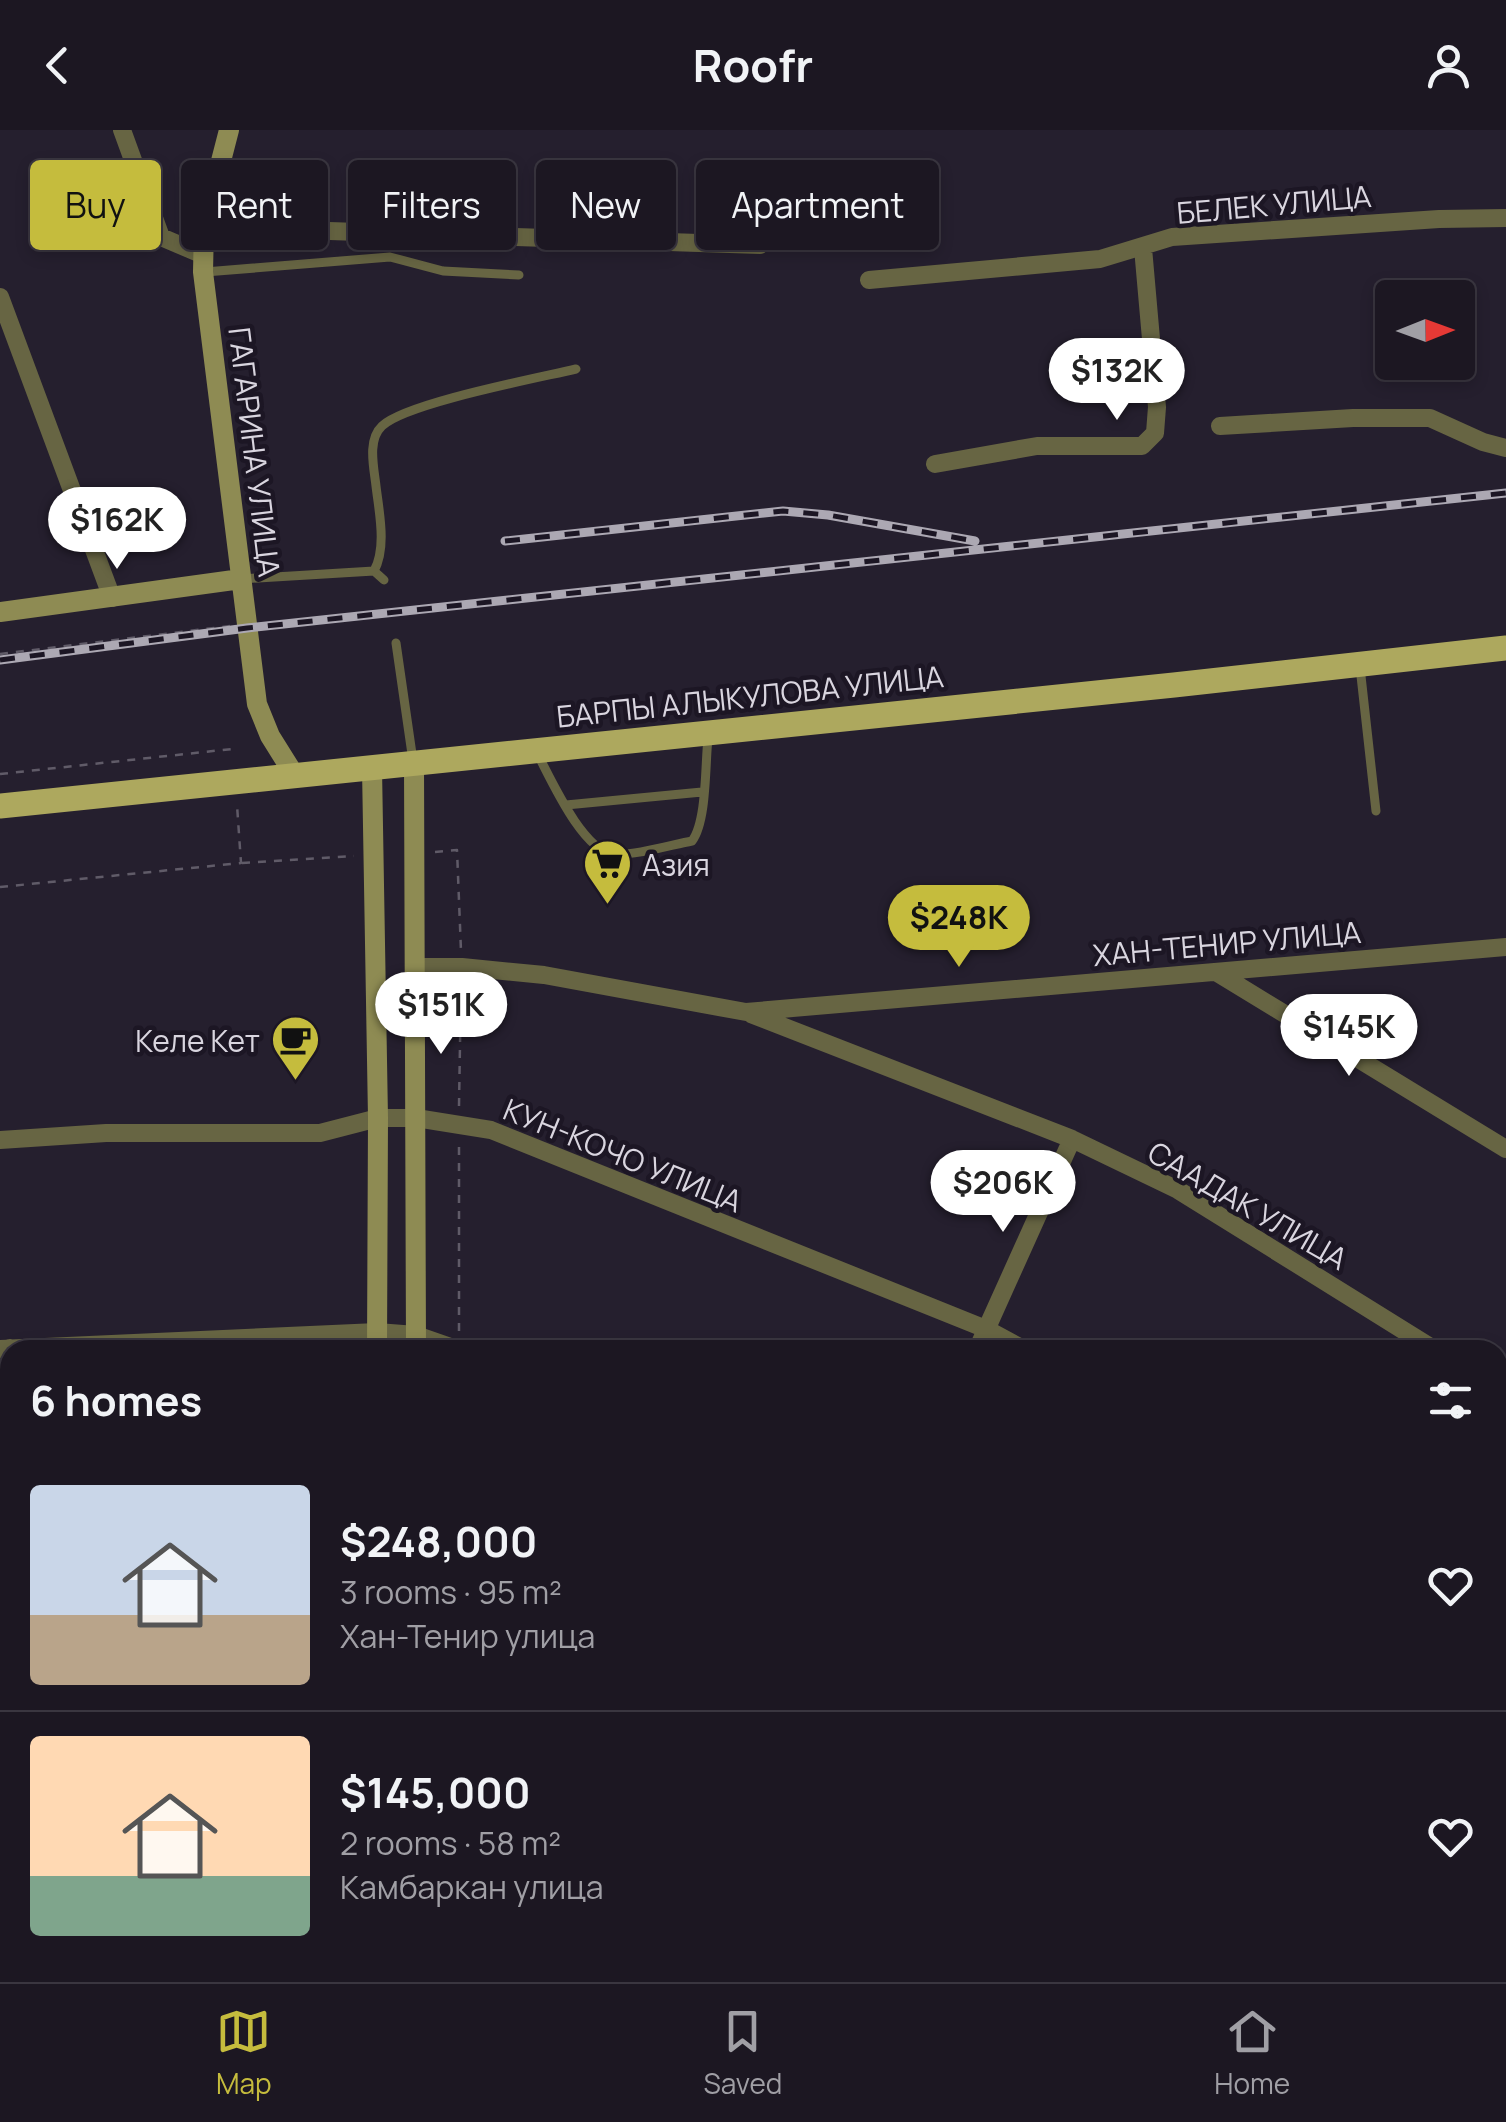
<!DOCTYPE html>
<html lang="en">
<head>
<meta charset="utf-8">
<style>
	:root { --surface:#1c1722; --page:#29242f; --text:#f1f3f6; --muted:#a09fa5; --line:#3a3640; --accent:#c5bc3d }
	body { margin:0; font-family:Manrope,sans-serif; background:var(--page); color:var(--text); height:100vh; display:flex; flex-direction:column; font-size:38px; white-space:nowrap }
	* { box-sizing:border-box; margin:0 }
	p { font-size:32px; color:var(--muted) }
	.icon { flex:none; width:55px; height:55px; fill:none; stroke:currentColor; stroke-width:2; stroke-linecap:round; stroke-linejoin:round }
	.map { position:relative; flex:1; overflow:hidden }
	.details { position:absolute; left:0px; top:1210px; width:1508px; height:642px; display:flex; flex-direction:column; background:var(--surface); border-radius:30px 30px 0 0; box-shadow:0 5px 15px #0003,0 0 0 2px var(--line) }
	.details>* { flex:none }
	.banner { position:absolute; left:30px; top:30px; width:1000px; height:90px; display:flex; gap:20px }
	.needle { width:65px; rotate:89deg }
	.fabs { position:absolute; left:1375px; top:150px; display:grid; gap:20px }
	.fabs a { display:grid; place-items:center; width:100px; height:100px; border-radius:10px; background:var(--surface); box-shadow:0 5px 15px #0003,0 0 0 2px var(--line); font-size:50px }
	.price { position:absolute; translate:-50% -85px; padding:0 22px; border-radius:35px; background:#fff; color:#222; font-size:32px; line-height:65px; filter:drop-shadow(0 2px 5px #0008) }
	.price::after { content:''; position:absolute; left:50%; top:60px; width:30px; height:22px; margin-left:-15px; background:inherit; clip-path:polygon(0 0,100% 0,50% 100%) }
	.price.on { background:var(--accent); color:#111 }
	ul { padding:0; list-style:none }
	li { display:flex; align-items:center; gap:30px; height:250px; padding:0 30px }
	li+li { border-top:2px solid var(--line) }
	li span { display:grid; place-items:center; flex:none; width:280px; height:200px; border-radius:10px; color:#555 }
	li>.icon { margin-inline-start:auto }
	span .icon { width:120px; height:120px; fill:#fffc; stroke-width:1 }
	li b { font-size:42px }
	h2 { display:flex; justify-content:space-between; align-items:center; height:120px; padding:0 30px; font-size:42px }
	.tag { padding:0 35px; border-radius:10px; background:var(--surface); box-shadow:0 5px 15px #0003,0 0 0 2px var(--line); font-size:35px; line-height:90px }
	.tag.on { background:var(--accent); color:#111 }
	header { display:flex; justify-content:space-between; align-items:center; height:130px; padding:0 30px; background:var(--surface); font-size:45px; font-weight:700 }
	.tabs { display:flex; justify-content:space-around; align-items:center; height:140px; border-top:2px solid var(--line); background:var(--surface); font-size:28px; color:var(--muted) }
	.tabs a { display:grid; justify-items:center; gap:5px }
	.tabs .on { color:var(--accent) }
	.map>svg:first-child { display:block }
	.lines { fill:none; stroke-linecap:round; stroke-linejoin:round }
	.path { stroke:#605b68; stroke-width:2.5; stroke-dasharray:8 8; stroke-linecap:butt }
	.lane { stroke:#676543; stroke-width:9 }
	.street { stroke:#676543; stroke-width:18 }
	.secondary { stroke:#8e8b53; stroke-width:20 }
	.primary { stroke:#ada85e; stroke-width:25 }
	.rail-casing { stroke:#aca8b3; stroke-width:9 }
	.rail { stroke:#1c1624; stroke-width:5; stroke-dasharray:15; stroke-linecap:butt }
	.labels { text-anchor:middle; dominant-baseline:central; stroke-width:9; stroke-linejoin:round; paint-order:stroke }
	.street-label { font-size:30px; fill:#d9d5df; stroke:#1c1624 }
	.poi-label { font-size:30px; fill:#d9d5df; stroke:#1c1624; text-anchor:start }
</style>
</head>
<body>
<header><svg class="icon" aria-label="back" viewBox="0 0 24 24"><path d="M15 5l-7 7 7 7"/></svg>Roofr<svg class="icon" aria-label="person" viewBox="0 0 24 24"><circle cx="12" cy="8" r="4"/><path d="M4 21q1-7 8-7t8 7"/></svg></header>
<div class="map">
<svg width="1506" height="1852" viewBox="0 0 1506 1852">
	<rect width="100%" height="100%" fill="#251f2e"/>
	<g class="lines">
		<path class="path" d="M0,524L230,496
			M0,644L232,619
			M435,722L457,720L461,821
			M242,733L354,726
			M0,757L241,733L237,675
			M459,976L461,854
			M459,1201V1014
			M450,1852V1842"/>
		<path class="lane" d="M205,142L390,127L443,141L519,145
			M374,441C387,417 379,382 376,356C374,338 367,310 382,296C406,273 538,248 576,239
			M241,449L374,441L384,450
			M396,513L413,631
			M1360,537L1376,681
			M537,623C551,649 582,720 613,724C634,726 671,715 692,711C707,691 705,635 708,608
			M566,675L702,662"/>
		<path class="street" d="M122,0L161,107L201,124
			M204,97L760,115
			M869,150L1100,129L1172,107L1439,89L1506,88
			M0,167L112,468
			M1220,296L1353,288H1430L1483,312L1506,318
			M935,334L1037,316H1142L1155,303L1157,277L1143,118
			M416,837H462L544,845L746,882L1506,817
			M1216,842L1506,1019
			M751,884L1072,1009L1178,1060L1435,1220
			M0,1010L106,1003H320L378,988H416L491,1000L986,1199L1025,1220
			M0,1219L377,1202L416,1205L459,1220
			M977,1220L1072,1009
			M1498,1269L1506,1257
			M4,1377L10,1218
			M1498,1524L1506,1531
			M2,1757L10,1557
			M1498,1826L1506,1835
			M568,1852L569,1842
			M1227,1852V1842"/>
		<path class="secondary" d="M229,0L204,97L203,142L257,574L270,606L295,646
			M0,482L241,449
			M414,634L416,1220
			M372,638L378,988L377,1220
			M371,1852V1842
			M409,1852V1842"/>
		<path class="primary" d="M0,676L1174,555L1506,518"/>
		<defs>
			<path id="rail" d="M505,411L783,381L828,385L975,411
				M0,530L247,498L1506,363"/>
		</defs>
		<use href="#rail" class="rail-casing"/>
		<use href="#rail" class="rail"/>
	</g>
	<defs>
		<symbol id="supermarket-pin" viewBox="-11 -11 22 30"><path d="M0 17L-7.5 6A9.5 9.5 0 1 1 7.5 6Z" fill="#c5bc3d" stroke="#1c1624"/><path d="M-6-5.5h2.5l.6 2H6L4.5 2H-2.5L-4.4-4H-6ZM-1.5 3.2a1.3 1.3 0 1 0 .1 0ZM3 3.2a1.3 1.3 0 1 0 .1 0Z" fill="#111"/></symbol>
		<symbol id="cafe-pin" viewBox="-11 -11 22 30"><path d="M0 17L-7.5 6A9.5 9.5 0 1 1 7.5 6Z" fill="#c5bc3d" stroke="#1c1624"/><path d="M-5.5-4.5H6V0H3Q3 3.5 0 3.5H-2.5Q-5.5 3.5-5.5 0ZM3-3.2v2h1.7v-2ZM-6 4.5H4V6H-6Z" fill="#111"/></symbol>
	</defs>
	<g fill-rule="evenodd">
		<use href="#supermarket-pin" x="580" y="706" width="55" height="75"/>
		<use href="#cafe-pin" x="268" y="882" width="55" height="75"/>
	</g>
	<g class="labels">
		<g class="street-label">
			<text transform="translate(1274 74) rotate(-5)">БЕЛЕК УЛИЦА</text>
			<text transform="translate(255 322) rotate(83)">ГАГАРИНА УЛИЦА</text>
			<text transform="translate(750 566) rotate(-6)">БАРПЫ АЛЫКУЛОВА УЛИЦА</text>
			<text transform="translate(1227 813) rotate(-5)">ХАН-ТЕНИР УЛИЦА</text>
			<text transform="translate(623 1025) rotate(22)">КУН-КОЧО УЛИЦА</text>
			<text transform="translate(1248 1075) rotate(30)">СААДАК УЛИЦА</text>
		</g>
		<g class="poi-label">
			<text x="642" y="734">Азия</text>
			<text x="260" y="910" text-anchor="end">Келе Кет</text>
		</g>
	</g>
</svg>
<div class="fabs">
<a><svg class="needle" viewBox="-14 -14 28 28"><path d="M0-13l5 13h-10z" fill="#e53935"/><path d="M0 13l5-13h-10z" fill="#a09fa5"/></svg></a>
</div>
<b class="price" style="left:1117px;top:293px">$132K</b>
<b class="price" style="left:117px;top:442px">$162K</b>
<b class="price on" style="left:959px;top:840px">$248K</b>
<b class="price" style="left:441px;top:927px">$151K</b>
<b class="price" style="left:1349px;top:949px">$145K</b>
<b class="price" style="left:1003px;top:1105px">$206K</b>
<div class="banner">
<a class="tag on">Buy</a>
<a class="tag">Rent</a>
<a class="tag">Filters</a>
<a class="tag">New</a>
<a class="tag">Apartment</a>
</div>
<section class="details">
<h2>6 homes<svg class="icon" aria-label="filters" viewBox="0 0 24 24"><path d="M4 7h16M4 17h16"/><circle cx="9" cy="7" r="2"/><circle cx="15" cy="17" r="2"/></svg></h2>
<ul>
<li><span style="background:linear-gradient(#c9d6e8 65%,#b9a48a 0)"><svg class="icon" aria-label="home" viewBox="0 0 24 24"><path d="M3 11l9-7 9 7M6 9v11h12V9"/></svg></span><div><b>$248,000</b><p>3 rooms · 95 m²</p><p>Хан-Тенир улица</p></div><svg class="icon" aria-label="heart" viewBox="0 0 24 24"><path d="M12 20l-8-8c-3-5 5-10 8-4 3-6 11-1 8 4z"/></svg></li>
<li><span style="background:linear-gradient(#ffd9b3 70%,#7fa58c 0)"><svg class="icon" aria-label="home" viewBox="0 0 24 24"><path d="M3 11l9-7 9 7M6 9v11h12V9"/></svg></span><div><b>$145,000</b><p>2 rooms · 58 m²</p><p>Камбаркан улица</p></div><svg class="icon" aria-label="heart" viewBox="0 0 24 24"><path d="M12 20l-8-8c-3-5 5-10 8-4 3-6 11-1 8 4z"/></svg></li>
</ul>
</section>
</div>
<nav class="tabs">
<a class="on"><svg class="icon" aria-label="map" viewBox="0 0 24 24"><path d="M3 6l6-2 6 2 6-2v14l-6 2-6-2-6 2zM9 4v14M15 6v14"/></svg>Map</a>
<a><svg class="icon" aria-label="saved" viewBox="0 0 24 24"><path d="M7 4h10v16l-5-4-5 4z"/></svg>Saved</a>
<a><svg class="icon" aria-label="home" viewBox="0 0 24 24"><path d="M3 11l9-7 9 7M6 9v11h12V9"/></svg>Home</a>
</nav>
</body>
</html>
